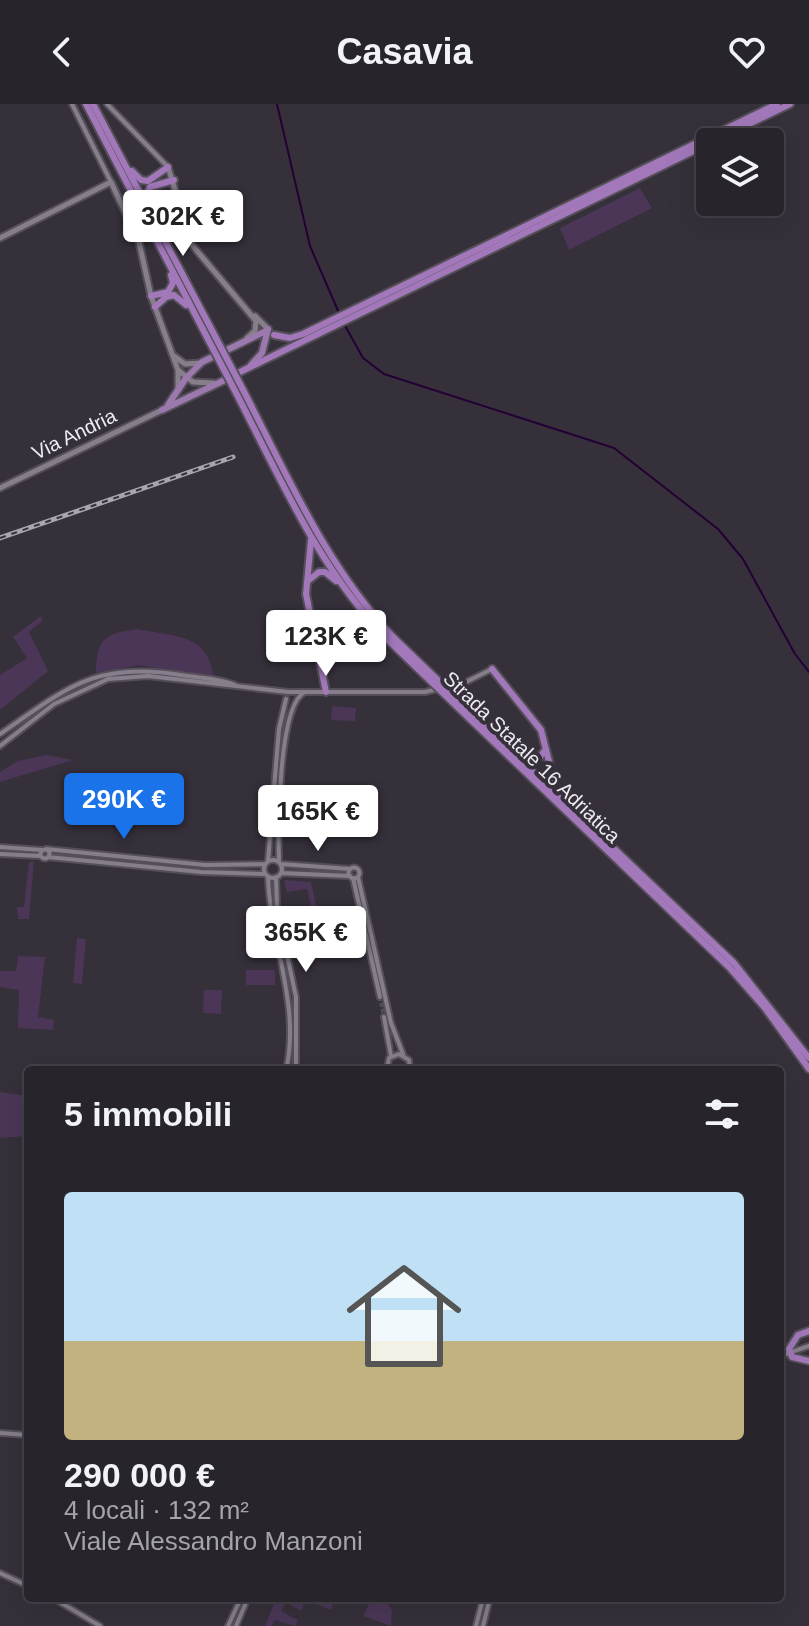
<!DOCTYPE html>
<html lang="it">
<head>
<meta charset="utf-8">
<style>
	:root { --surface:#28242c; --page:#343038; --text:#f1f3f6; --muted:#a5a4a9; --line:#444148; --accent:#1a73e8 }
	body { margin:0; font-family:Helvetica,sans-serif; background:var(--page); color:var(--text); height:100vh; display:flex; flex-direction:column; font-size:30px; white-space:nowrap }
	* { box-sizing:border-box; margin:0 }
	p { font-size:26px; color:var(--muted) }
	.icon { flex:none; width:44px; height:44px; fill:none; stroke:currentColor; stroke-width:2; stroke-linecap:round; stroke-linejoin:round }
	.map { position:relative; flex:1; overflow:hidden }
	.panel { position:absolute; left:24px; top:962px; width:760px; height:536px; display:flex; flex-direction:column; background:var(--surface); border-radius:8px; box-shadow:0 8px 32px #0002,0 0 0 2px var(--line) }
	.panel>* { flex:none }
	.controls { position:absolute; left:696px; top:24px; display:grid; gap:16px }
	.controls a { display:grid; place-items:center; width:88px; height:88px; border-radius:8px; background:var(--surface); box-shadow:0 8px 32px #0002,0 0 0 2px var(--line); font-size:40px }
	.price { position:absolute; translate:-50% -68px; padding:0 18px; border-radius:8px; background:#fff; color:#222; font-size:26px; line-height:52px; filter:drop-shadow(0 2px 4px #0008) }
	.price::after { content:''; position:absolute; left:50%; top:48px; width:24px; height:18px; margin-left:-12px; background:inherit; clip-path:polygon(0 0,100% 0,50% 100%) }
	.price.active { background:var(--accent); color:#fff }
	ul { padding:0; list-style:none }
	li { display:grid; align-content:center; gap:16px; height:424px; padding:0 40px }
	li+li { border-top:2px solid var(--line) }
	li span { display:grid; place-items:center; height:248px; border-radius:8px; color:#555 }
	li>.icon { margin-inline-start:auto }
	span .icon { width:144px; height:144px; fill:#fffc; stroke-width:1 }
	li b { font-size:34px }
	h2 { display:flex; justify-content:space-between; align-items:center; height:96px; padding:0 40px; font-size:34px }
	header { display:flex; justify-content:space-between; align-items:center; height:104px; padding:0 40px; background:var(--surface); font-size:36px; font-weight:700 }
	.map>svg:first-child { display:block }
	.green { fill:#4b3657 }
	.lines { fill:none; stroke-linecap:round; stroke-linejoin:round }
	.stream { stroke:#240134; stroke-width:2 }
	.tertiary-tunnel { stroke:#524c56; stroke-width:4; stroke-dasharray:4 2; stroke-linecap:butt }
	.tertiary-casing { stroke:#544f58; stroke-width:8 }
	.secondary-casing { stroke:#544f58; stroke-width:9 }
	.primary-casing { stroke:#544f58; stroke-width:10 }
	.trunk-casing { stroke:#544f58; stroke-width:10 }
	.tertiary { stroke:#867e8b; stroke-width:4 }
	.secondary { stroke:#867e8b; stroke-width:5 }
	.primary { stroke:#9b79ae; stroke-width:6 }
	.trunk { stroke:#a278ba; stroke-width:6 }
	.rail-casing { stroke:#a9a4ad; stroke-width:5 }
	.rail { stroke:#36303b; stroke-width:2; stroke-dasharray:6; stroke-linecap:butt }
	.trunk-bridge-casing { stroke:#544f58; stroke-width:10; stroke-linecap:butt }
	.trunk-bridge { stroke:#a278ba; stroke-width:6 }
	.labels { text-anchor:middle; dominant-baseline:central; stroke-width:8; stroke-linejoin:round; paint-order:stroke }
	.street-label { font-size:20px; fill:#eeeaf1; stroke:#36303b }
</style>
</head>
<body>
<header><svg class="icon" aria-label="back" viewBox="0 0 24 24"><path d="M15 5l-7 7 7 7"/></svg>Casavia<svg class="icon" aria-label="heart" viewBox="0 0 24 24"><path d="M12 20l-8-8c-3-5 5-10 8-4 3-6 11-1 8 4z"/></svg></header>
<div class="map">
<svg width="809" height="1522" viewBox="0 0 809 1522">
	<rect width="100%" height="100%" fill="#36303b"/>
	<path class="green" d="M640,84L652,104L569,146L560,124Z
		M41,512L42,517L29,528L48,567L0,606V571L27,554L13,533Z
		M137,525C176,533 208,529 214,574L139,561L96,569C96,535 105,529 137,525Z
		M332,602L356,604L355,617L331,616Z
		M46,651L73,656L0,678V668L18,657Z
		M34,757L29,815H18L17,803H24L29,758Z
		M284,776L311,778L316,802L311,803L307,785L287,788Z
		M77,834L86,835L82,880L73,879Z
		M18,852L45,853L38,913L54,916L53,926L18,924L19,886L0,883V867H16Z
		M246,866H275V881H246Z
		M204,886H222L221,910L203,909Z
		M0,988L28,992V1032L0,1034Z
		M276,1494H335L331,1506L305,1496L301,1507L286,1498L281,1507L298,1516L295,1522L275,1516L272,1522H265Z
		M372,1494H383L392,1506L391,1522L363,1512Z"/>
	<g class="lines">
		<path class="stream" d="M277,0L310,142L339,209
			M343,218L363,254L384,270L614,344L718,425L743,455L795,550L809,568"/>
		<path class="tertiary-tunnel" d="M380,893L384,913"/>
		<defs>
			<path id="tertiary" d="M72,0L111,78
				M107,0L168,63
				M0,630C67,584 95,557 181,571C198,574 219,574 235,581
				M0,642L54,600L108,575L148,572L288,588H425L466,578L492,565
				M0,743L42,746
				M46,745L205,761L265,760
				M40.5 750a4.5 4.5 0 1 1 9 0a4.5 4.5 0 1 1-9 0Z
				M0,750L41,752
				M48,753L201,768L265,770
				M264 765a9 9 0 1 1 18 0a9 9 0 1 1-18 0Z
				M268,757L279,625L286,595
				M279,758C278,727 278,600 305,588
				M281,760L350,765
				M348.5 769a5.5 5.5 0 1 1 11 0a5.5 5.5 0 1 1-11 0Z
				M281,769L350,772
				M268,773C270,838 301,901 286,966
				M276,773L277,804L296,893V966
				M358,773L391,919L403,950
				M353,774L380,893
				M384,913L391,952
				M387,966L389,954L399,950L409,956L410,966
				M780,1252L809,1242
				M0,1329L28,1331
				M0,1469L28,1482
				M53,1494L100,1522
				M228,1522L241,1494
				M236,1522L248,1494
				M476,1522L483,1494
				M483,1522L490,1494"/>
			<path id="secondary" d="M168,63L192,141L256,217L255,227L247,234
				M0,134L111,78L139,138L151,192L178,266V286
				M255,212L268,225
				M174,252L185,260L201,259
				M178,266L193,278L214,279
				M0,384L162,306"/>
			<path id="primary" d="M251,261L262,249L268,225
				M168,301L186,274L202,258L268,226
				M162,306L231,273"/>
			<path id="trunk" d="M86,0L210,239
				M93,0L217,236
				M712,38L790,0
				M132,67L141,76L148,77L168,63
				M149,101L147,92L150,83L174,76
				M151,192L168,188L173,179L171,171
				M155,203L166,193L174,191L186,201
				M274,231L290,234L303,230L777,0
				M240,268L710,39
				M239,278C285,366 324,460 393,533
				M232,281C278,369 318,465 389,537
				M311,436L306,490L326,588
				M309,476L319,468H325L336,477
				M492,565L541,626L556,685
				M475,612L734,859L809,954
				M471,616L729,863L765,904L809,965
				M523,653L539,654L546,645
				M809,1227L798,1231L789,1245L792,1253L809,1257"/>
		</defs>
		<use href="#tertiary" class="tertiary-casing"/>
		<use href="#secondary" class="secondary-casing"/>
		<use href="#primary" class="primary-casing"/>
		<use href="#trunk" class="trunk-casing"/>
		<use href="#tertiary" class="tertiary"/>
		<use href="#secondary" class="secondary"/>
		<use href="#primary" class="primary"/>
		<use href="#trunk" class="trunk"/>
		<defs>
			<path id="rail" d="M0,434L233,353"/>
		</defs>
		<use href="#rail" class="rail-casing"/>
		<use href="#rail" class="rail"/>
		<defs>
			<path id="trunk-bridge" d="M217,236L239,278
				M210,239L232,281
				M393,533L475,612
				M389,537L471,616"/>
		</defs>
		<use href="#trunk-bridge" class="trunk-bridge-casing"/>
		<use href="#trunk-bridge" class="trunk-bridge"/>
	</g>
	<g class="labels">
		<g class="street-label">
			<text transform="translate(74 330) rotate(-26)">Via Andria</text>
			<text transform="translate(532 653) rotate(44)">Strada Statale 16 Adriatica</text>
		</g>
	</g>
</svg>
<div class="controls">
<a><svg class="icon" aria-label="layers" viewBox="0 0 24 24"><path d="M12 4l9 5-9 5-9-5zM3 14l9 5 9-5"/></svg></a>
</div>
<b class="price" style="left:183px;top:154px">302K €</b>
<b class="price" style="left:326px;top:574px">123K €</b>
<b class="price active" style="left:124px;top:737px">290K €</b>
<b class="price" style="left:318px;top:749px">165K €</b>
<b class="price" style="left:306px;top:870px">365K €</b>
<section class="panel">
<h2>5 immobili<svg class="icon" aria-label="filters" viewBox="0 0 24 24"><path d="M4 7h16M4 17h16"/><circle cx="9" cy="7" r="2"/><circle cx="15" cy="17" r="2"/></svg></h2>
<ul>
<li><span style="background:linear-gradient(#bfe0f5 60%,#c2b280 0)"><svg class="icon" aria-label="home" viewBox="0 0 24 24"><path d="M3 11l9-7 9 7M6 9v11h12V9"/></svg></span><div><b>290 000 €</b><p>4 locali · 132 m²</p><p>Viale Alessandro Manzoni</p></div></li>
</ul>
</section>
</div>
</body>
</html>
